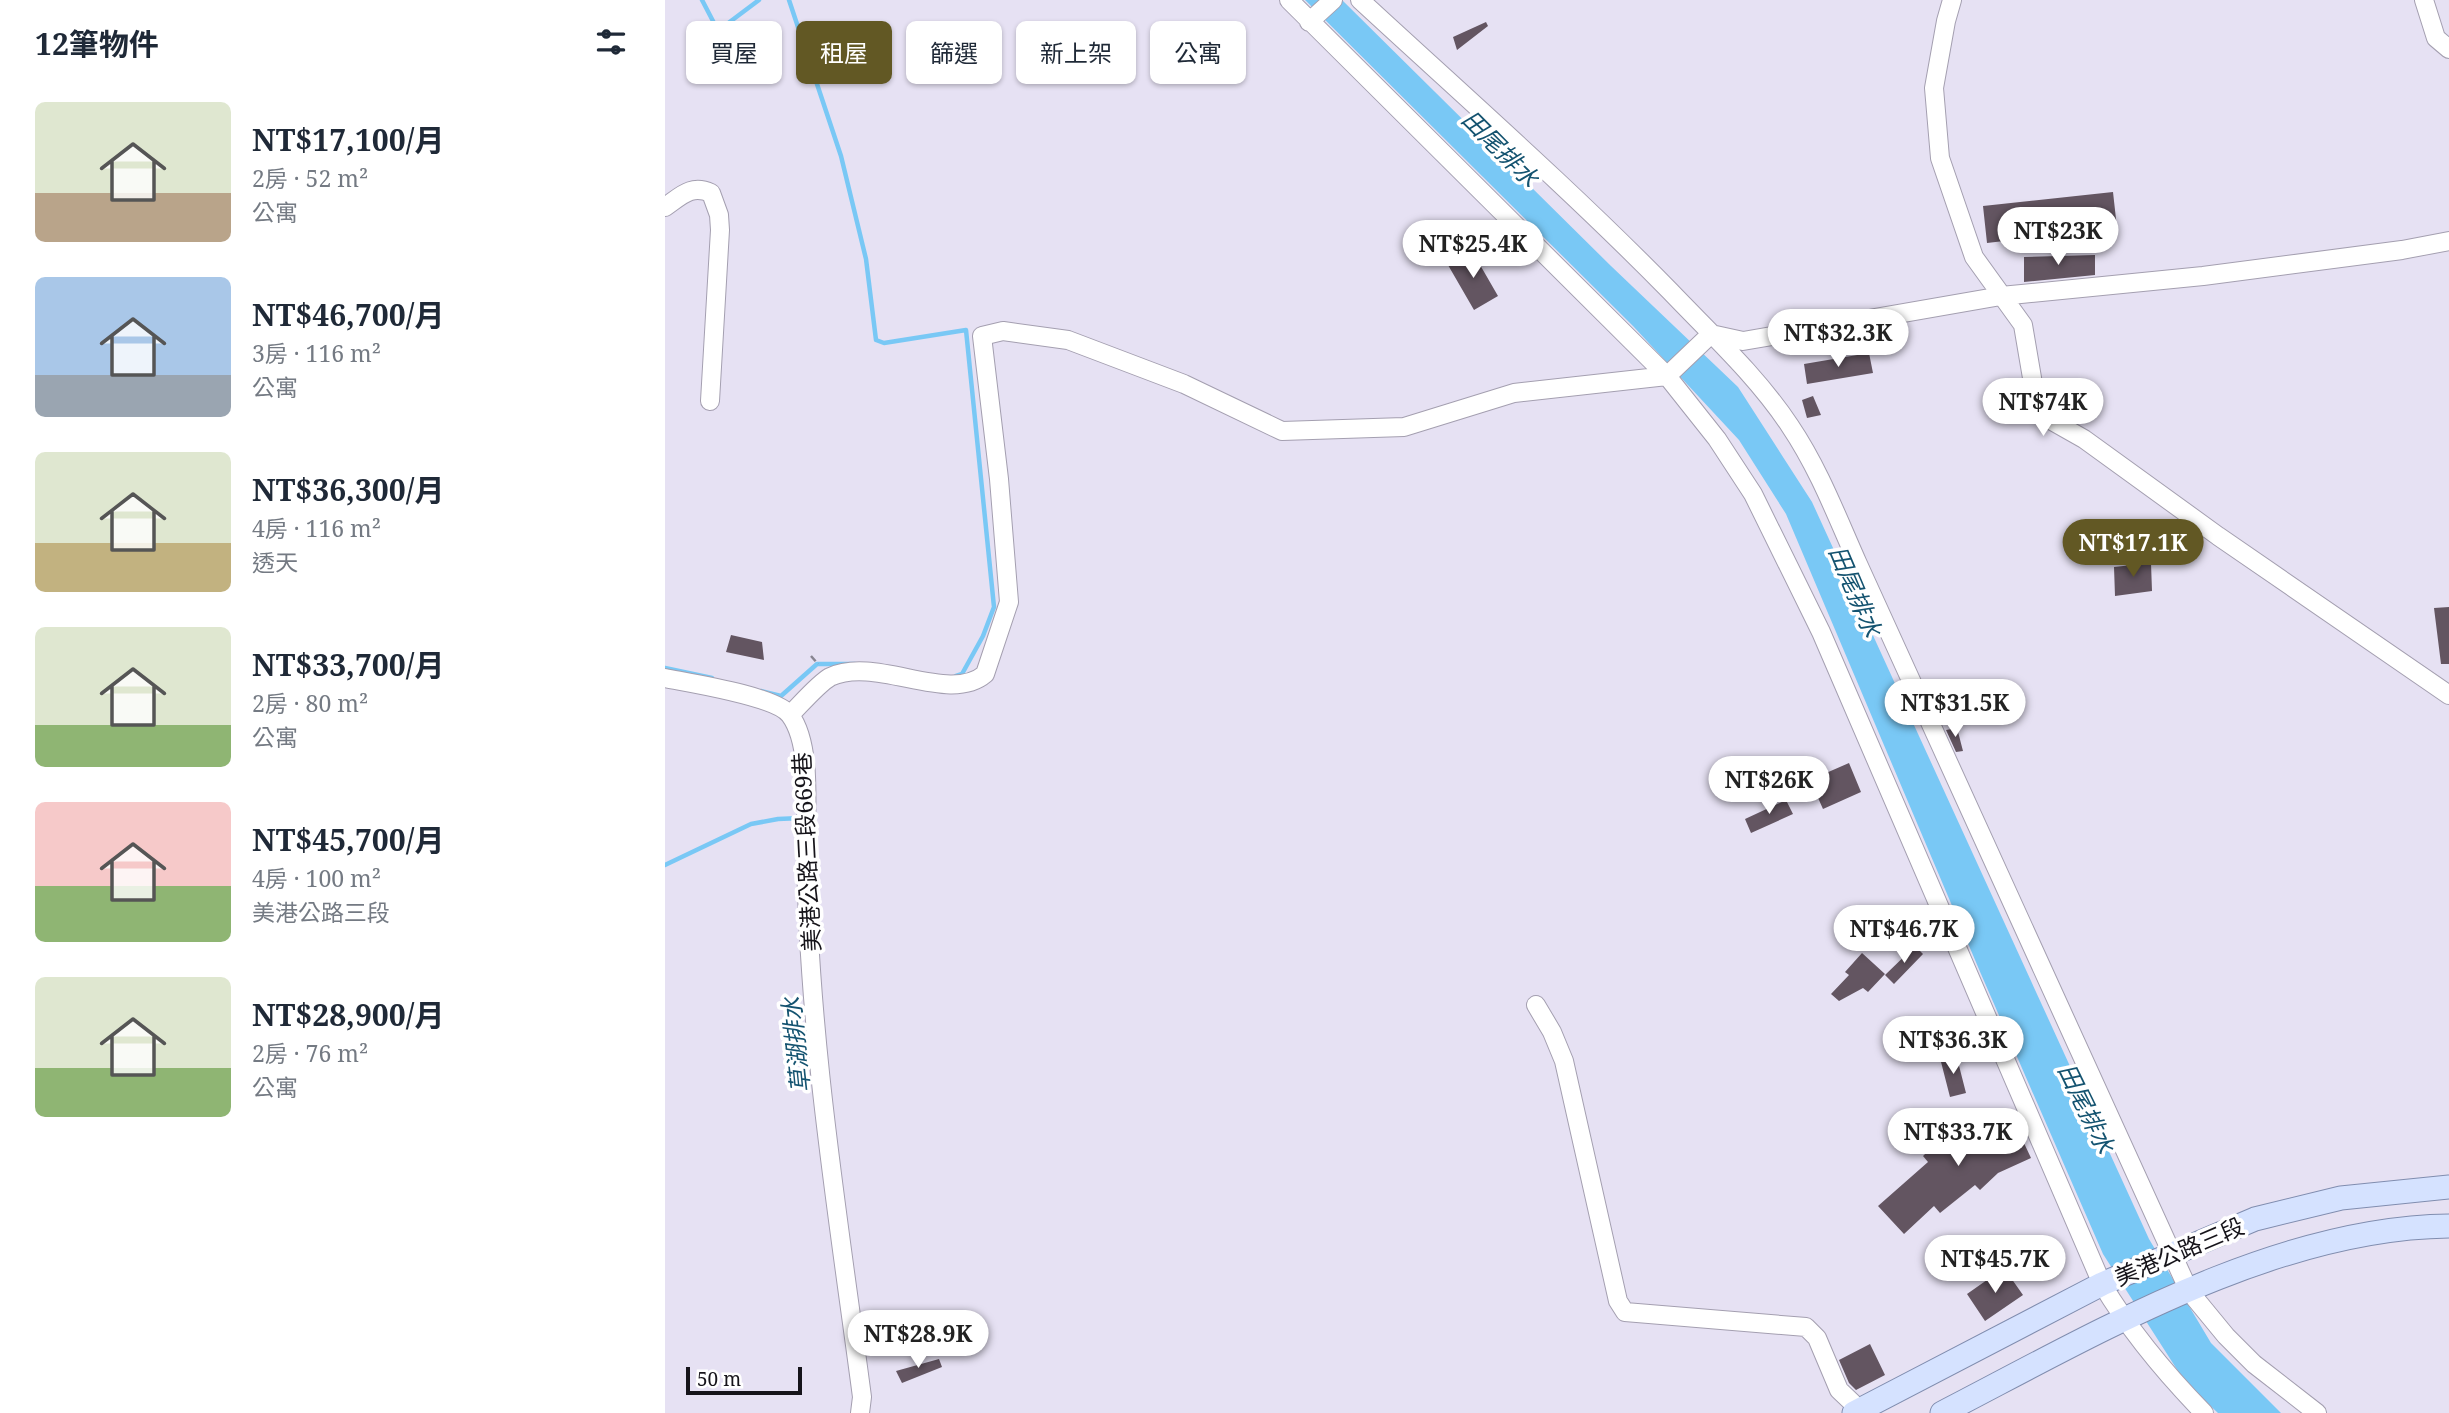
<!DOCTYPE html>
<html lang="zh-TW">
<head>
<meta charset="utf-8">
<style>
	:root { --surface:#fff; --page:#f6f6f7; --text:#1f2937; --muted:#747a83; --accent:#625824 }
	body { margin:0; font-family:"Noto Serif","Noto Sans TC",serif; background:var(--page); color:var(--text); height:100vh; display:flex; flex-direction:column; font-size:26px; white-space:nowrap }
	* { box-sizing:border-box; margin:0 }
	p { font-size:23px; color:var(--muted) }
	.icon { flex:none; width:38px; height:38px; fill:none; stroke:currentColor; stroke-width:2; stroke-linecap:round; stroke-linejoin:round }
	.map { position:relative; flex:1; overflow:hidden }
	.side { display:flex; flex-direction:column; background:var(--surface); width:665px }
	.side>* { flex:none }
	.hud { position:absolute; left:21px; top:21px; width:665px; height:63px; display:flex; gap:14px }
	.scale { position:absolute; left:21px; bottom:18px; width:116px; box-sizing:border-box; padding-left:7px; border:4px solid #16141a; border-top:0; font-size:19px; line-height:24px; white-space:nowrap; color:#16141a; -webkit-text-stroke:5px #fff; paint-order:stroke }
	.price { position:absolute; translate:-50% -60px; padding:0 16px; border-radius:24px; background:#fff; color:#222; font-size:23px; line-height:46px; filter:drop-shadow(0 2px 4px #0008) }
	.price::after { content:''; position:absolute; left:50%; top:42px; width:21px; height:16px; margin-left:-10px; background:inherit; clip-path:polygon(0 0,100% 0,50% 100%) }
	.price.on { background:var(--accent); color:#fff }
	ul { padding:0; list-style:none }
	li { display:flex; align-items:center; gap:21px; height:175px; padding:0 35px }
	li span { display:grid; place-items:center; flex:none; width:196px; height:140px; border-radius:10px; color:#555 }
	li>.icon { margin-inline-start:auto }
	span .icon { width:84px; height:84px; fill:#fffc; stroke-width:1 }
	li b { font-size:30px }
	h2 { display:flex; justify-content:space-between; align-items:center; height:84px; padding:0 35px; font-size:30px }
	.chip { padding:0 24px; border-radius:10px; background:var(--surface); box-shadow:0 2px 5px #0004; font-size:24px; line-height:63px }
	.chip.on { background:var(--accent); color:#fff }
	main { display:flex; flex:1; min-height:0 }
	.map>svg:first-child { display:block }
	.water { fill:#79c8f5 }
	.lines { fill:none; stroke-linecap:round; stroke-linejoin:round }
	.stream { stroke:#79c8f5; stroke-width:4.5 }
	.building { fill:#635561 }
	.minor-casing { stroke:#a49fb0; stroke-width:20 }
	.major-casing { stroke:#808daf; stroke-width:25 }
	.path { stroke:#888591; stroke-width:2.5; stroke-dasharray:7 3.5; stroke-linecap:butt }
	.minor { stroke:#fff; stroke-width:18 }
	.major { stroke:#d5e2ff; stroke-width:23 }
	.labels { text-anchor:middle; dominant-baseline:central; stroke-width:7; stroke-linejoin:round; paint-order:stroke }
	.street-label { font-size:23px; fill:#16141a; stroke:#fff }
	.water-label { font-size:24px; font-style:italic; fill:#145370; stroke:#fff }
</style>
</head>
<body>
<main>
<section class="side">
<h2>12筆物件<svg class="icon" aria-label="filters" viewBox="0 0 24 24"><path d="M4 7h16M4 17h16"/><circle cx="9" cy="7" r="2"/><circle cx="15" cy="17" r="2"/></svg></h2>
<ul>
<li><span style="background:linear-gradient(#dfe7d0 65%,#b9a48a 0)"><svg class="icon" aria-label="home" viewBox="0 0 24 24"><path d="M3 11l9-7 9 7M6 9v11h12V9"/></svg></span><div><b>NT$17,100/月</b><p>2房 · 52 m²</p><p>公寓</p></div></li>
<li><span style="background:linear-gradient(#a9c7e8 70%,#9aa5b1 0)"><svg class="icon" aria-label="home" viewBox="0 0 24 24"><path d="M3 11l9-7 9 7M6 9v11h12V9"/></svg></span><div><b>NT$46,700/月</b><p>3房 · 116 m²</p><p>公寓</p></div></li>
<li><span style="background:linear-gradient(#dfe7d0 65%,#c2b280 0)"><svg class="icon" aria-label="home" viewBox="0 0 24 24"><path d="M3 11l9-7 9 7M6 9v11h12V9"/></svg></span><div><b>NT$36,300/月</b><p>4房 · 116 m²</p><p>透天</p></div></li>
<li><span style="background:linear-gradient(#dfe7d0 70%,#8fb573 0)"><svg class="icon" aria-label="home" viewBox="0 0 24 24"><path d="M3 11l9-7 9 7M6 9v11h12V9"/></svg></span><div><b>NT$33,700/月</b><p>2房 · 80 m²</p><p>公寓</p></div></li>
<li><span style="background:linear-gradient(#f6c9c9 60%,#8fb573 0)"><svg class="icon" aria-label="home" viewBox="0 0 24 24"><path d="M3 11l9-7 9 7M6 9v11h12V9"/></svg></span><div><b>NT$45,700/月</b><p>4房 · 100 m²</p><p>美港公路三段</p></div></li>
<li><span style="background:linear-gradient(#dfe7d0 65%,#8fb573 0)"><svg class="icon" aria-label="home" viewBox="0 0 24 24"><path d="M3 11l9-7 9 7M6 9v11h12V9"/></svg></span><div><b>NT$28,900/月</b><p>2房 · 76 m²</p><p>公寓</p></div></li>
</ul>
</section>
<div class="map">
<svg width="1784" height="1413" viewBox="0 0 1784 1413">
	<rect width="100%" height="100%" fill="#e6e1f3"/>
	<path class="water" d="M640,0H677L946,266L1073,387L1147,502L1484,1239L1546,1343L1616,1413H1553L1520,1382L1438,1254L1316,974L1121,514L1074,440L968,326Z"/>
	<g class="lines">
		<path class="stream" d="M37,0L49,23L62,24L94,0
			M124,0L176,156L201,259L211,340L219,343L301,330L329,607L318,636L297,674L291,676
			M0,668L47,678
			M96,691L116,696L152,664H190
			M0,865L86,824L113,819L136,818"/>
	</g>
	<path class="building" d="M821,22L823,26L792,50L788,37Z
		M1448,192L1452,228L1322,243L1318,206Z
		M807,251L833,296L809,310L783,265Z
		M1430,255V275L1359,282V257Z
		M1204,353L1208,373L1142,384L1139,364Z
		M1148,396L1156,415L1142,418L1137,400Z
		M1486,563L1487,591L1450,596L1449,567Z
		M1784,607V664H1776L1769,608Z
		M66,635L97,642L99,660L61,652Z
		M1292,728L1298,751L1291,752L1281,730Z
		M1184,763L1196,792L1158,809L1145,780Z
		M1121,800L1128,814L1086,833L1080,819Z
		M1250,946L1258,954L1229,984L1220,975Z
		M1197,953L1220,974L1203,992L1198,988L1174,1001L1166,994L1184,975L1180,972Z
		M1291,1054L1301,1093L1285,1097L1275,1058Z
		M1343,1109L1366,1158L1333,1173L1315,1190L1310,1185L1275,1213L1269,1206L1239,1234L1213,1206L1263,1162L1258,1156L1269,1145L1274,1151L1298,1117L1311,1115L1314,1122Z
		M1339,1268L1358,1295L1320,1321L1302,1294Z
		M1205,1344L1220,1375L1191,1390L1184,1383L1174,1360Z
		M274,1359L277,1367L237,1383L231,1371Z"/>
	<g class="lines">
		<defs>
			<path id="minor" d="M624,0L1002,376L1052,439L1088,494L1156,632L1437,1284C1465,1331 1500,1373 1539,1413
				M695,0C799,96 906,190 1005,291C1046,334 1092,376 1125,426C1154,469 1172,517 1193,564L1524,1291L1561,1336L1589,1364L1652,1413
				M1287,0L1281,21L1269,88L1275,158L1309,257L1358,325L1373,413L1419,439L1553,536L1784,695
				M1759,0L1771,38L1784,49
				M644,22L668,0
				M0,207C16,196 26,184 46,193L54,215L55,230L45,401
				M0,678C25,683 111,696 125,715C148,746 140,813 141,850C143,1034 173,1215 197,1397L195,1413
				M125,715C136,704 153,684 165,677C211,655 284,705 320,674L344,602L334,479L317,336L338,331L403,340L519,384L617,431L739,427L849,393L1002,376L1046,334L1078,341L1336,296L1538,276L1737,250L1784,241
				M871,1005L887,1032L899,1061L953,1301L960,1312L1141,1327L1152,1338L1174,1390L1195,1410"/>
			<path id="major" d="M1189,1413L1437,1284L1590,1219L1676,1198L1784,1187
				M1277,1413C1430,1334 1608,1228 1784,1226"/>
		</defs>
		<use href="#minor" class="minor-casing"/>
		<use href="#major" class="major-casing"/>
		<path class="path" d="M146,656L153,664"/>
		<use href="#minor" class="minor"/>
		<use href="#major" class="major"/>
	</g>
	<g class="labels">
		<g class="street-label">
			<text transform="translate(141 852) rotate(-93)">美港公路三段669巷</text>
			<text transform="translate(1514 1251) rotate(-23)">美港公路三段</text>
		</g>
		<g class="water-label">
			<text transform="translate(836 148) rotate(45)">田尾排水</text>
			<text transform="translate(1191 591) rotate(67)">田尾排水</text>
			<text transform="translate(130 1045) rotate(-96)">草湖排水</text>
			<text transform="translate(1422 1108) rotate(64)">田尾排水</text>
		</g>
	</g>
</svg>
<div class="scale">50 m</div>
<b class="price" style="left:1393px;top:267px">NT$23K</b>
<b class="price" style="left:808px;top:280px">NT$25.4K</b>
<b class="price" style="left:1173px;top:369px">NT$32.3K</b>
<b class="price" style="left:1378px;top:438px">NT$74K</b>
<b class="price on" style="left:1468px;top:579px">NT$17.1K</b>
<b class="price" style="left:1290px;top:739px">NT$31.5K</b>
<b class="price" style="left:1104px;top:816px">NT$26K</b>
<b class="price" style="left:1239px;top:965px">NT$46.7K</b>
<b class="price" style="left:1288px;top:1076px">NT$36.3K</b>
<b class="price" style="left:1293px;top:1168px">NT$33.7K</b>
<b class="price" style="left:1330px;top:1295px">NT$45.7K</b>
<b class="price" style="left:253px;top:1370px">NT$28.9K</b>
<div class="hud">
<a class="chip">買屋</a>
<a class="chip on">租屋</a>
<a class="chip">篩選</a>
<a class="chip">新上架</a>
<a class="chip">公寓</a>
</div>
</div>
</main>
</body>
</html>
